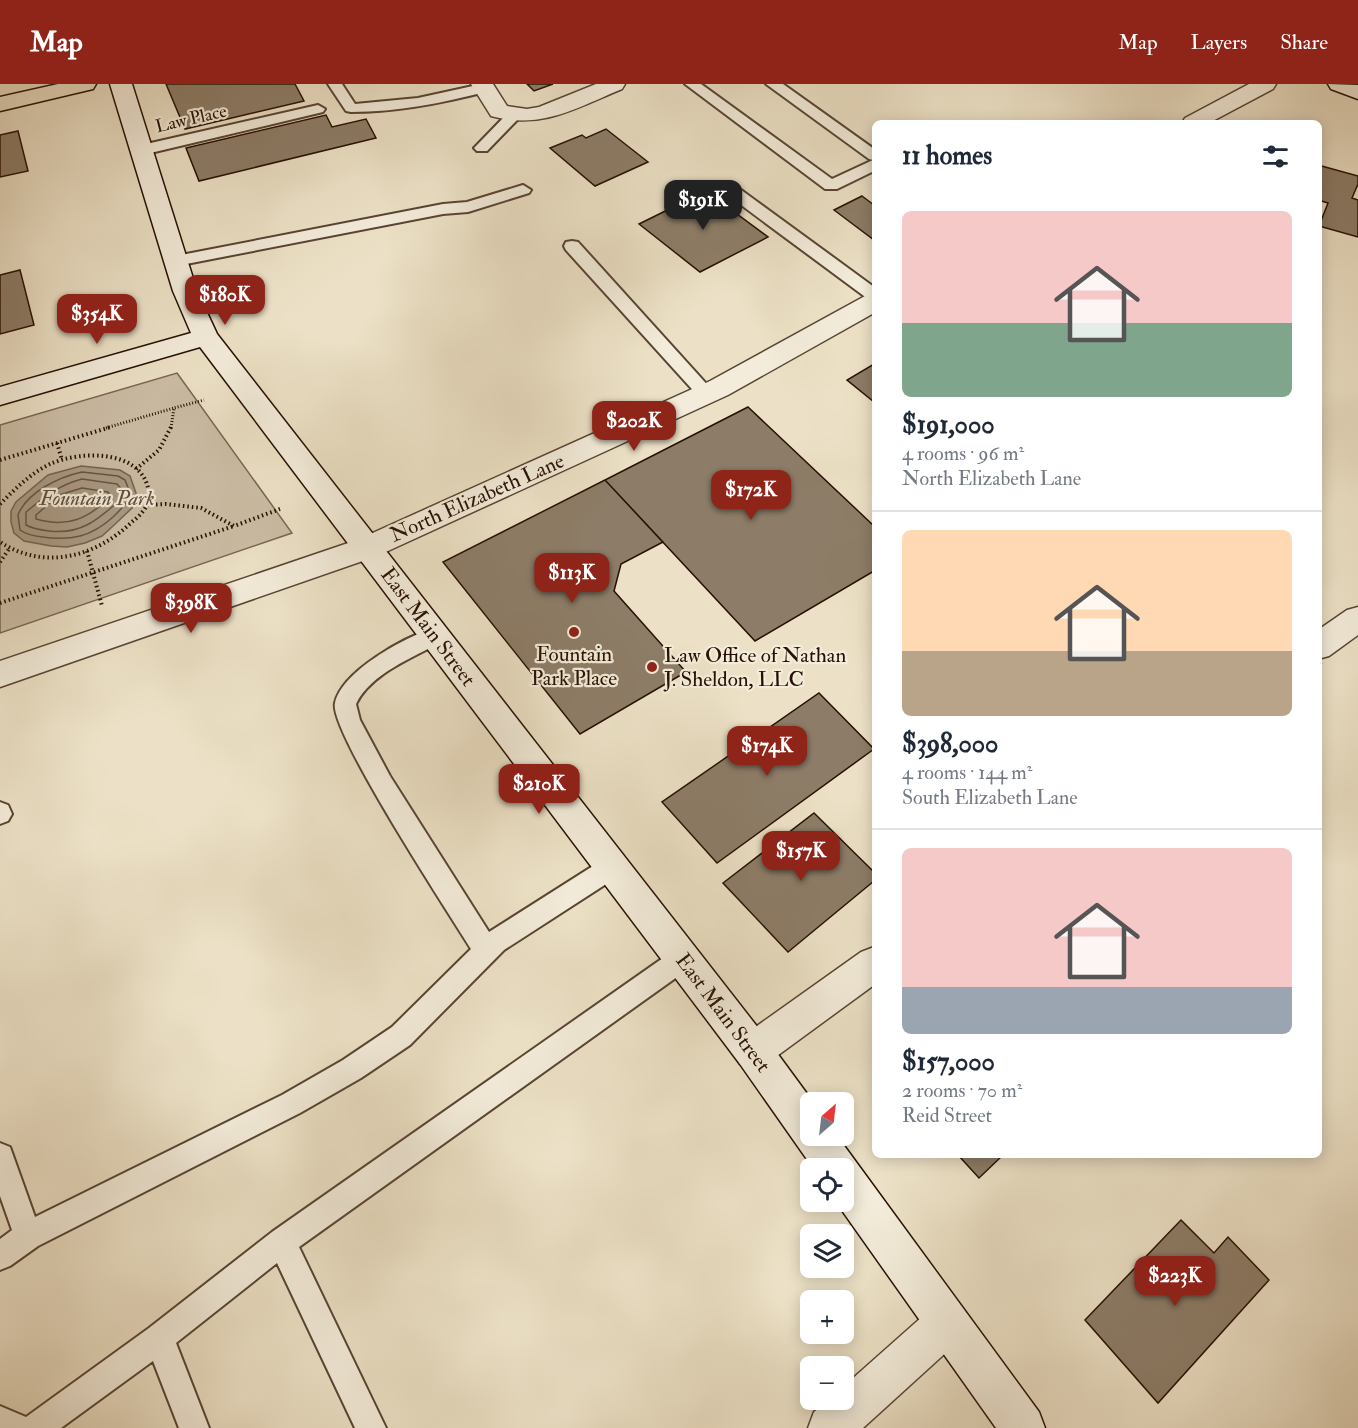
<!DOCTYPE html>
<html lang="en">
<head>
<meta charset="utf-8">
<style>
	:root { --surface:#fff; --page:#f6f6f7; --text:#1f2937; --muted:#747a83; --line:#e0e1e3; --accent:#8f2418 }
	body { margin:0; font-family:"IM FELL Double Pica",serif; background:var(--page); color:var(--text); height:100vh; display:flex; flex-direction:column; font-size:22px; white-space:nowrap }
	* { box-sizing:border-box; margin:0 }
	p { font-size:20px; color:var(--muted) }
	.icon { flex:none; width:33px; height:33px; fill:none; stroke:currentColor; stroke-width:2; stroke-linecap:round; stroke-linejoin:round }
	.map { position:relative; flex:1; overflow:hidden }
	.drawer { position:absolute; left:872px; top:36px; width:450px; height:1038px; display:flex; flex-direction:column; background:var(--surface); border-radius:9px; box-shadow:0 3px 15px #0003 }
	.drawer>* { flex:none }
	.needle { width:39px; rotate:28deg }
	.fabs { position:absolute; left:800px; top:1008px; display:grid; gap:12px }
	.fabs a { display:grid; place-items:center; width:54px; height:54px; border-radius:9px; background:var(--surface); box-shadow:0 3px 15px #0003; font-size:30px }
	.price { position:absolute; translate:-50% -51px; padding:0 14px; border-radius:12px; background:var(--accent); color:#fff; font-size:20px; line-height:39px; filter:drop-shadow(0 2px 3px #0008) }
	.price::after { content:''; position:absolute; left:50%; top:36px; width:18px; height:14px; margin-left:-9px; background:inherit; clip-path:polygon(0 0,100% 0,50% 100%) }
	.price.active { background:#222; color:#fff }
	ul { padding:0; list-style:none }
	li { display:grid; align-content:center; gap:12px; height:318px; padding:0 30px }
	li+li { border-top:2px solid var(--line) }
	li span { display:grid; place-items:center; height:186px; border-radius:9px; color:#555 }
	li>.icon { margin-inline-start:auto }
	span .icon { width:108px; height:108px; fill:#fffc; stroke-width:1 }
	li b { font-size:26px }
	h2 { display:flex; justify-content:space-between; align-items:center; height:72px; padding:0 30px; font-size:26px }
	header { display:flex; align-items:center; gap:36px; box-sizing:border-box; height:84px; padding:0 30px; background:var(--accent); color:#fff }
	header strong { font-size:28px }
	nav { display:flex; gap:33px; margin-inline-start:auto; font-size:21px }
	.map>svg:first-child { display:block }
	.green { fill:#cbbda5; stroke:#796654; stroke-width:1.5 }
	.water { fill:#a99a84; stroke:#756350; stroke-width:1.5 }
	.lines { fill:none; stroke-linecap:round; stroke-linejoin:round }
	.shore { stroke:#685544; stroke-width:1.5 }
	.building { fill:#8d7d68; stroke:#271003; stroke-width:1.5 }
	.lane-casing { stroke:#584434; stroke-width:4 }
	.street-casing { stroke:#584434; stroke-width:3 }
	.secondary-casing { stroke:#271003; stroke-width:3 }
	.primary-casing { stroke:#271003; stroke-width:3 }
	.path-far1 { stroke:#271003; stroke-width:3; stroke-dasharray:1 2; stroke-linecap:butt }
	.path { stroke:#271003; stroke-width:4; stroke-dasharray:1.5 3; stroke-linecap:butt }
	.lane { fill:#f3ecda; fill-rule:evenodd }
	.street { fill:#f3ecda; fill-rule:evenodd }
	.secondary { fill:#f3ecda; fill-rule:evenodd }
	.primary { fill:#ece1c6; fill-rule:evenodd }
	.poi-dot { fill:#8f2418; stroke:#f3ecda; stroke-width:2 }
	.labels { text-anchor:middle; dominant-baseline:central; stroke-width:4.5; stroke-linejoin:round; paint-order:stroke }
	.far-street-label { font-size:18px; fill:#271003; stroke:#f3ecda }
	.park-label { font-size:21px; font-style:italic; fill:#604d3c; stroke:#f3ecda }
	.street-label { font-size:21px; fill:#271003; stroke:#f3ecda }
	.poi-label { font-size:21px; fill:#271003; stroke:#f3ecda }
</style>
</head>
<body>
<header>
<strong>Map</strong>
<nav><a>Map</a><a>Layers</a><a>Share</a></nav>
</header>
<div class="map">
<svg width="1358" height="1344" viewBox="0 0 1358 1344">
	<rect width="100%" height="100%" fill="#ece1c6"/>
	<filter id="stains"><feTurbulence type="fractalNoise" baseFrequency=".00333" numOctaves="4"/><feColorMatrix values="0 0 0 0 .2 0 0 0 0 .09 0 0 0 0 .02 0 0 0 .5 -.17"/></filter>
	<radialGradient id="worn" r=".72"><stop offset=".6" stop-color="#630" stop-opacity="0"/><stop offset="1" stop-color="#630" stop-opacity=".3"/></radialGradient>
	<path class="green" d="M177,289L292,449L0,549V341Z"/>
	<path class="water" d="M81,382L120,386L130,392L137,412L132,424L112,443L102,452L85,459L67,463L51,462L24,457L14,449L11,438V427L16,418L48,391Z"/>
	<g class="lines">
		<path class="shore" d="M82,388L118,392L125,396L131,411C127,420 120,426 113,433C91,453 71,457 42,453C34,452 27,451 20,446L18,431C27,408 59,393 82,388Z
			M82,395L117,400L122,406L121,415C99,435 81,451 49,447C41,446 33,445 26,441V428C44,413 59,401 82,395Z
			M82,404L108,408L111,412C88,435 68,444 36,435V431L59,411Z"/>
	</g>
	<path class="building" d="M166,0H295L304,17L185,45Z
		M527,0H553L534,7Z
		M326,31L332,43L366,35L376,54L199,97L186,64Z
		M606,45L648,78L595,102L550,64L582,51L586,54Z
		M18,47L28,87L0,93V51Z
		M1318,81L1358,92V100L1352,114L1358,116V153L1319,142L1328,119L1318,116Z
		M706,107L768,153L700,188L639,140Z
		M862,112L874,121V156L834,126Z
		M20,186L34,241L0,250V191Z
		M874,280V318L847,296Z
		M748,323L874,442V487L755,557L605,396Z
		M605,396L663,458L621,480L614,507L686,588L580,650L443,478Z
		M819,609L874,665L717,779L662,718Z
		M814,729L874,788V797L788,868L723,799Z
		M958,1071H1003L979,1094Z
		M1181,1136L1214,1169L1228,1153L1269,1196L1158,1319L1085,1236Z"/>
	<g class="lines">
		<defs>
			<path id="lane" d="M328,0H342L355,20L418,14L482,0L489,1L491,4L489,7C443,19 398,28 351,28L346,27Z
				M685,0H701L832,95L873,76L869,75L766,0H783L874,65V87L837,105H825Z
				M318,21L325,25L323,28L142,71L134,66L142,61Z
				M513,28L518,29L520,32L518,35L487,67H477L474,64L477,61L508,29Z
				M727,98L733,100L874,203V216L868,215L721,106L719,103L721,100Z
				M523,101L531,106L529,109L468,128L443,130L176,182L170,181L168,177L170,173L176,172L443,120L467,118Z
				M572,157L578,158L712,306L715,310L712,314L706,316L700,314L566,166L564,162L566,158Z
				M434,544L441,546L445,552L441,558C413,574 371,589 356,620L360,636L390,692L489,848L604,775L612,772L620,775L624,783L620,791L504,866L410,961L361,994L300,1029L38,1162L10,1182L0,1186V1155L12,1146L0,1112V1059L10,1063L35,1133L282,1011L343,976L392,943L471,865C450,831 328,645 335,619C342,587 405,553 434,544Z
				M0,718L8,721L12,730L8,737L0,740Z
				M682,863L691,867L694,875L691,883L299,1163L386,1344H355L277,1179L176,1259L209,1344H179L153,1277L61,1344H0V1322L26,1333L149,1244L272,1148L673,867Z"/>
			<path id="street" d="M471,0H493L507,22L527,25L539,23L596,0H625L622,5C576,24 542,46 491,32Z
				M1249,0H1276L1273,5L1209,39H1182L1185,34Z
				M874,210V229L728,311L377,472L0,603V577L357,456L710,297L865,212Z
				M1358,523V551L1329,572L1318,575V546L1347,526Z
				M874,863V901L766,980L753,986L740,980L734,967L740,954L861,868Z
				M947,1218L962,1224L968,1239L962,1254L863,1344H808L814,1328L829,1316H843V1303L932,1224Z"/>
			<path id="secondary" d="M110,0H132L197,207L217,250L766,954L813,1018H810V1052H837L1039,1328L1045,1344H996L836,1118H843V1084H813L740,980L200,263L0,321V303L191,249L173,207Z
				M1328,0L1358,1V15L1331,5Z"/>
			<path id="primary" d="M58,0H96L93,5L0,27V13Z"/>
		</defs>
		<use href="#lane" class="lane-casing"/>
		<use href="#street" class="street-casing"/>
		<use href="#secondary" class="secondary-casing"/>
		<use href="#primary" class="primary-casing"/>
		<path class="path-far1" d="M106,344L174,324
			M171,344L174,324L204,316"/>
		<path class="path" d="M57,359L62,376
			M0,376L111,343
			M136,385L159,366L171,343
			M0,420C15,405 31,389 50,380C81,366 145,365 149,410C150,421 141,431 133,437C96,473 45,487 0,458
			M147,421L166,420L201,424L234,442L280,425
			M87,467L102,522
			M0,478L9,465
			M0,519L234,442"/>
		<use href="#lane" class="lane"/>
		<use href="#street" class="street"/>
		<use href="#secondary" class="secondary"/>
		<use href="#primary" class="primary"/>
	</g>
	<g class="poi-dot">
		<circle cx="574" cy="548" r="6"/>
		<circle cx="652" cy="583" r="6"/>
	</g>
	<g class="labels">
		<g class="far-street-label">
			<text transform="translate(191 35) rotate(-13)">Law Place</text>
		</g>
		<g class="park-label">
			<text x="97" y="414">Fountain Park</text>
		</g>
		<g class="street-label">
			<text transform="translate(477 414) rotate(-24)">North Elizabeth Lane</text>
			<text transform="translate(428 543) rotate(53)">East Main Street</text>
			<text transform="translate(723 929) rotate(53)">East Main Street</text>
		</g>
		<g class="poi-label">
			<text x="574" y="570">Fountain<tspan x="574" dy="24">Park Place</tspan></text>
			<text x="664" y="571" text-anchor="start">Law Office of Nathan<tspan x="664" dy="24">J. Sheldon, LLC</tspan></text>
		</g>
	</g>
	<rect width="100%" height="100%" filter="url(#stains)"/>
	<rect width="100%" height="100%" fill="url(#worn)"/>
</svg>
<div class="fabs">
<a><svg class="needle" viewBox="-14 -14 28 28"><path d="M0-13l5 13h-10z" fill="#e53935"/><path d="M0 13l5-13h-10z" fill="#747a83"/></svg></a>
<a><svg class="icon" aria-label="locate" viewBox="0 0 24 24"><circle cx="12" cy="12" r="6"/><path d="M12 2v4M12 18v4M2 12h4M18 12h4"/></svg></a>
<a><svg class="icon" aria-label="layers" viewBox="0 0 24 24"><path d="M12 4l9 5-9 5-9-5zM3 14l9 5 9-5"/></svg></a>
<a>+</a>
<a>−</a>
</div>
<b class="price active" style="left:703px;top:147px">$191K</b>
<b class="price" style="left:225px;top:242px">$180K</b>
<b class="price" style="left:97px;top:261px">$354K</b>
<b class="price" style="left:634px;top:368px">$202K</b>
<b class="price" style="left:751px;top:437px">$172K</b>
<b class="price" style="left:572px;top:520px">$113K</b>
<b class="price" style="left:191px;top:550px">$398K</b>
<b class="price" style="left:767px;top:693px">$174K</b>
<b class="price" style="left:539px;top:731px">$210K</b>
<b class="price" style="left:801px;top:798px">$157K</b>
<b class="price" style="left:1175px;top:1223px">$223K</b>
<section class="drawer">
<h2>11 homes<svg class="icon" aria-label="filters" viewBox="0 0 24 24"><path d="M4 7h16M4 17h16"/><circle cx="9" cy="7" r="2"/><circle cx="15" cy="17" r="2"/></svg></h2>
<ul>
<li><span style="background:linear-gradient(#f6c9c9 60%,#7fa58c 0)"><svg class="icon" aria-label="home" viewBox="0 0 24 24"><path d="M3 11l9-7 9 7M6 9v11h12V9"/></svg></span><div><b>$191,000</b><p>4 rooms · 96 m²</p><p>North Elizabeth Lane</p></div></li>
<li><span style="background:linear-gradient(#ffd9b3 65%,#b9a48a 0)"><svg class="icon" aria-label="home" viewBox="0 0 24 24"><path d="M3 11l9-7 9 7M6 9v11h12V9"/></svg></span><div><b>$398,000</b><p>4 rooms · 144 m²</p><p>South Elizabeth Lane</p></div></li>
<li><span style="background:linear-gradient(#f6c9c9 75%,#9aa5b1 0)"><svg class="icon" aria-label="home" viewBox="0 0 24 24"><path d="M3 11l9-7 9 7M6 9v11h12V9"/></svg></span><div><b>$157,000</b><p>2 rooms · 70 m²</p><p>Reid Street</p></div></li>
</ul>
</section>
</div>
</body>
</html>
